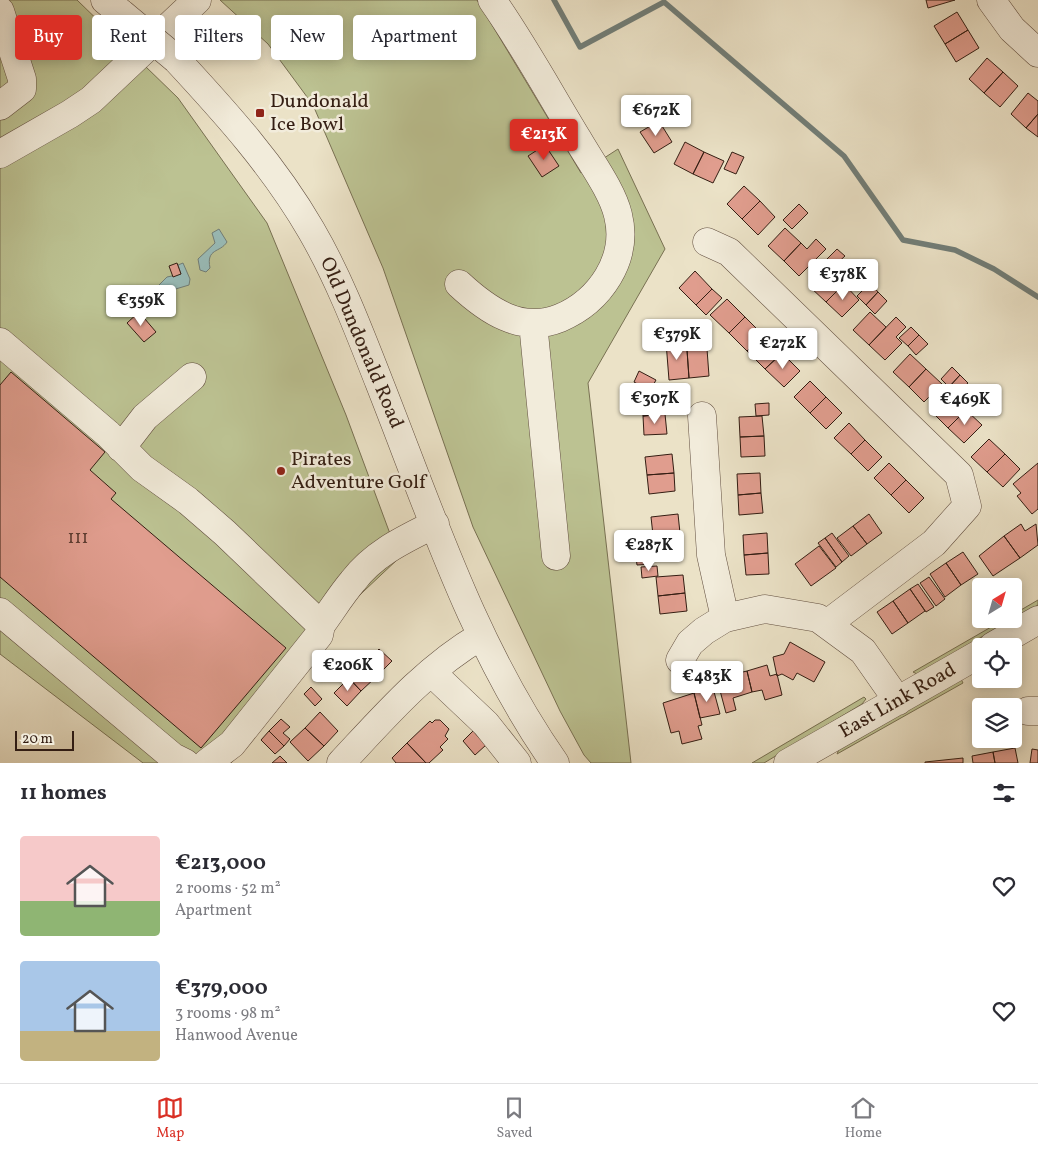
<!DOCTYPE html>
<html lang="en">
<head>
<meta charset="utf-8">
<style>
	:root { --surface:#fff; --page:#f7f7f7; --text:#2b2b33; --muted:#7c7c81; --line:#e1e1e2; --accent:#d93025 }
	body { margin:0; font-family:Vollkorn,serif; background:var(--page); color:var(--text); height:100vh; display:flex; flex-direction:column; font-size:19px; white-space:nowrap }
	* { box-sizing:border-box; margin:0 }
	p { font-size:16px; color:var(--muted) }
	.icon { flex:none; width:28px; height:28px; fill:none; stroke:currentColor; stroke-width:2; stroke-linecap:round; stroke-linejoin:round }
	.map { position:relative; height:763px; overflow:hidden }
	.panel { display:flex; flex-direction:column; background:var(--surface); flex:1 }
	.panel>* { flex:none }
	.hud { position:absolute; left:15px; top:15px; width:500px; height:45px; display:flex; gap:10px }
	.needle { width:32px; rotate:37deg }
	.buttons { position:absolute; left:972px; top:578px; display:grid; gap:10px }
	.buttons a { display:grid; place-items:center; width:50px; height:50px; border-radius:5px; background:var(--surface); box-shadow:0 2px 12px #0003; font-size:25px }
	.scale { position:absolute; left:15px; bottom:12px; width:59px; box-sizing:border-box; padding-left:5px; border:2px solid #341e13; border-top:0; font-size:14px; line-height:18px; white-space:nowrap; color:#341e13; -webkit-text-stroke:4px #f2ecdb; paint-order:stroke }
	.price { position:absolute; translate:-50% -42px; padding:0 11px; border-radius:5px; background:#fff; color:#222; font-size:16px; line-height:32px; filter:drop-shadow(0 1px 2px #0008) }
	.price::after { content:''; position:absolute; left:50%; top:30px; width:15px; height:11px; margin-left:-8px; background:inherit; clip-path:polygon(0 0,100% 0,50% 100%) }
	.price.current { background:var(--accent); color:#fff }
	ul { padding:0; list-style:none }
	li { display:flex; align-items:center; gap:15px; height:125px; padding:0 20px }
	li span { display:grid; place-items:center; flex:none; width:140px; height:100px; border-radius:5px; color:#555 }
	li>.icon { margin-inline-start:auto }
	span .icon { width:60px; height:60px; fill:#fffc; stroke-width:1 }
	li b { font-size:21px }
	h2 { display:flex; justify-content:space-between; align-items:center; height:60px; padding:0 20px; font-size:21px }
	.chip { padding:0 18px; border-radius:5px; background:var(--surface); box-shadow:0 2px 12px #0003; font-size:18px; line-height:45px }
	.chip.current { background:var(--accent); color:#fff }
	.dock { display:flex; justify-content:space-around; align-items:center; height:70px; border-top:1px solid var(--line); background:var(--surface); font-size:14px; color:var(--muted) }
	.dock a { display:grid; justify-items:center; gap:2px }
	.dock .current { color:var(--accent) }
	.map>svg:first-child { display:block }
	.green { fill:#bcc292; stroke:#787052 }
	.water { fill:#99bdba; stroke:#717d77 }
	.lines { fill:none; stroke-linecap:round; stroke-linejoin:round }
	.stream { stroke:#717d77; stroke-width:5.5 }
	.building { fill:#e09d8e; stroke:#341e13 }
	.minor-casing { stroke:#624f40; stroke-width:29 }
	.minor { stroke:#f2ecdb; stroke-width:28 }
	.minor-bridge-casing { stroke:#624f40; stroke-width:29; stroke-linecap:butt }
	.minor-bridge { stroke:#f2ecdb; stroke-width:28 }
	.poi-dot { fill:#8f2418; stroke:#f2ecdb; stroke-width:2 }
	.labels { text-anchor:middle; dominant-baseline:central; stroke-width:5; stroke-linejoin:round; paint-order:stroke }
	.number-label { font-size:18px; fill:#5f3e32 }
	.poi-label { font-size:20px; fill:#341e13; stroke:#f2ecdb; text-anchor:start }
	.street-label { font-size:20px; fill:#341e13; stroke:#f2ecdb }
</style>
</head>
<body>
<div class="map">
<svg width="1038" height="763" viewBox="0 0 1038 763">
	<rect width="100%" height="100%" fill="#ebe2c7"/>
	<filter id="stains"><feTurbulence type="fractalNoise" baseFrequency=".004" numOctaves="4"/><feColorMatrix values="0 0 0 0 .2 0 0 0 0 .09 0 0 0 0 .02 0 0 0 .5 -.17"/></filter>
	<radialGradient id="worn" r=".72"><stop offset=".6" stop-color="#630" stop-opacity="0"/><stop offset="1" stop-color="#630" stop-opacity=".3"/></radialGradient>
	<path class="green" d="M0,0H77L178,98L267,223L346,415L399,558L347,607L231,763H143L0,654Z
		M220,0H477L581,173L618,149L665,249L588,383L631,763H591L584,755L560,711L473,527L383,268L313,105L268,44Z
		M1038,600V605L1014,619V614Z
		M1005,619H1013L917,674L913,672Z
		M960,677L963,683L837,754L840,747Z
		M864,697L866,699L862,704L764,763H752Z"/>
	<path class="water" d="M219,229L227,242C220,253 206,248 210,268L206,272L200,270L198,259L215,243L212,233Z
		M183,263L190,279L189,285L169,291L162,289L159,285L167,277L181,274L178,265Z"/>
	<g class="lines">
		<path class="stream" d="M554,0L580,47L664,2L844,156L903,240L955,250L994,269L1038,297"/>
	</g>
	<path class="building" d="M926,0H955L928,8Z
		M957,12L968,30L945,44L934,26Z
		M968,30L979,48L956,62L945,44Z
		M987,58L1003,72L984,93L969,79Z
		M1003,72L1018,86L1000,107L984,93Z
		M1028,93L1038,101V114L1026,128L1011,114Z
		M1038,114V137L1026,128Z
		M659,121L672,142L654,153L640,132Z
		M685,142L704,152L693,174L674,164Z
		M545,145L559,166L542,177L528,156Z
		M704,152L724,161L713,183L693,174Z
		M732,152L744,157L736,174L724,169Z
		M744,186L760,201L742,219L727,204Z
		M760,201L775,217L758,235L742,219Z
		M799,204L808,213L792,229L783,220Z
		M785,228L801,243L784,261L768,246Z
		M816,239L826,249L799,276L784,261L801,243L807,249Z
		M837,249L845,256L832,268L825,261Z
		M177,263L181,274L173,277L169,266Z
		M828,269L844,284L826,302L810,287Z
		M695,271L712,289L696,305L679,288Z
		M870,283L878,292L866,305L857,296Z
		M844,284L859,300L842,317L826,302Z
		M712,289L722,298L706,315L696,305Z
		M878,292L887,301L875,314L866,305Z
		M727,299L745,317L729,333L710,315Z
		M139,312L156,332L144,342L127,323Z
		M870,312L886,327L869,345L853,330Z
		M745,317L763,335L747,351L729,333Z
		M896,317L906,327L896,337L902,343L885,360L869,345Z
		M911,327L919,335L908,346L899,338Z
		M763,335L782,353L765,369L747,351Z
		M919,335L928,344L916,355L908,346Z
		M681,340V351L687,350L689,378L669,380L666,342Z
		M707,349L709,376L689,378L687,350Z
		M782,353L800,371L784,387L765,369Z
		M910,354L926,369L909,387L893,372Z
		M952,367L960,375L949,387L941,379Z
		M926,369L942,384L924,402L909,387Z
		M639,371L656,380L650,391L634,382Z
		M11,372L105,452L90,470L116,493L111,499L286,648L201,748L0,577V385Z
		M960,375L968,383L956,394L949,387Z
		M810,381L826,397L810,413L794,397Z
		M950,394L966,410L948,428L932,412Z
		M664,395L665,414L643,416L641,396Z
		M826,397L842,413L826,429L810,413Z
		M769,403V415L756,416L755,404Z
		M966,410L982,425L964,443L948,428Z
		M665,414L667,434L644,435L643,416Z
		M762,416L764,436L740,437L739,417Z
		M849,423L865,440L851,454L834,438Z
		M764,436L765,456L741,457L740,437Z
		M989,439L1005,454L987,472L971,457Z
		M865,440L882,457L868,471L851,454Z
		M672,454L674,473L647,475L645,457Z
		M1005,454L1020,469L1003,487L987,472Z
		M889,463L906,480L891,495L874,478Z
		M1038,463V509L1032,514L1017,496L1021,493L1013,484Z
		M674,473L675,491L649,494L647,475Z
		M760,473L761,493L738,495L737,474Z
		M906,480L924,498L909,513L891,495Z
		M761,493L763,513L739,515L738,495Z
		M678,514L680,533L653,535L651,517Z
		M869,514L882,533L867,544L853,526Z
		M1021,524L1025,531L1036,524L1038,545L1020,558L1004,536Z
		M853,526L867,544L851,556L837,538Z
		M680,533L682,551L655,554L653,535Z
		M767,533L768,553L744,555L743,535Z
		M832,533L849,556L842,562L825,538Z
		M1004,536L1020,558L993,576L979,556Z
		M825,538L842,562L836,567L818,543Z
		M819,546L836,568L811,586L795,564Z
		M963,552L978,574L961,585L946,563Z
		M768,553L769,574L746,575L744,555Z
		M652,555L653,564L637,565L636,557Z
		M946,563L961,585L945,597L930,574Z
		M657,566L658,576L642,578L641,567Z
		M683,575L685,593L658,596L656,577Z
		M929,577L945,599L936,606L920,583Z
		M918,584L934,607L926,612L910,589Z
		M910,589L925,611L908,623L893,601Z
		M685,593L687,611L660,614L658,596Z
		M893,601L908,623L892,634L877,612Z
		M790,642L825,662L814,682L797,673L793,680L782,674L777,676L773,657L784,654Z
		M379,649L392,661L376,677L364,664Z
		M348,661L357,671L364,664L376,677L361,691L340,669Z
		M767,665L770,676L777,674L782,695L765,700L762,690L752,692L747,671Z
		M747,671L752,692L733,698L736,710L726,713L718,683L727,681L726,676Z
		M349,678L361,691L347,706L334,693Z
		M311,687L322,699L315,706L304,694Z
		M713,688L720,714L700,718L694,693Z
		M694,693L702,725L698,726L702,739L682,744L679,731L671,733L663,703Z
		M320,712L338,731L324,746L305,728Z
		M281,719L290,727L283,733L290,739L284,746L269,731Z
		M435,720H440L449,729L445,736L448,739L440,747L443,750L429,763H426L407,743L430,721L432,723Z
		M305,728L324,746L308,761L290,742Z
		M269,731L284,746L275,754L261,740Z
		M473,731L486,745L475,755L463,741Z
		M407,743L426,763H396L392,758Z
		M1015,748L1018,763H995L993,752Z
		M1032,749L1038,750V763H1030Z
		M993,752L995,763H973L972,756Z
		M280,756L287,763H272Z
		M963,758V763H925V762Z"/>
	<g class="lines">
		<defs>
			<path id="minor" d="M105,0L122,14
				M991,0L1012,29L1038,53
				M0,11L22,79V89L0,106
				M176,59C226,113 274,166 311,230C339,278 359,331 379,382C430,511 474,648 555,763
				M0,154L70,114L91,100L197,0
				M707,242L729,252L959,475L967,506L934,543L827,624
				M459,284C487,310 521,334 560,318C600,301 629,259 618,215C612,190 590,161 577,138C549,92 523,44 492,0
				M533,323L556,556
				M0,342L108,434L142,468L188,501L225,533L321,625C332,610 341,595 353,581C374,553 405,539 435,524
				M702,416L711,555L725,618
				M121,448L145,417L192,377
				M0,612L173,757L185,763
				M993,646L1038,620
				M680,660L690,643L704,631L725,618L765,609L818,618L863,651L898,701
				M431,672L486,724L517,763
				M1028,711H1038
				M207,763L232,744L319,635L321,625
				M341,763C384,717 426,668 481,636
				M788,763L981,653"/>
		</defs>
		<use href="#minor" class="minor-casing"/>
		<use href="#minor" class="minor"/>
		<defs>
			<path id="minor-bridge" d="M122,14L176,59"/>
		</defs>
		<use href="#minor-bridge" class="minor-bridge-casing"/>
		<use href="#minor-bridge" class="minor-bridge"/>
	</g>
	<g class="poi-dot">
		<rect x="255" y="108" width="10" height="10" rx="2.5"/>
		<circle cx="281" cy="471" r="5"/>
	</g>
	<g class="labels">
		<g class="number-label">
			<text x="78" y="538">111</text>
		</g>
		<g class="poi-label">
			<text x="270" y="102">Dundonald<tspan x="270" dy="23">Ice Bowl</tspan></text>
			<text x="291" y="460">Pirates<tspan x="291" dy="23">Adventure Golf</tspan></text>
		</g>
		<g class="street-label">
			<text transform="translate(361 343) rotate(67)">Old Dundonald Road</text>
			<text transform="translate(898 701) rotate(-30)">East Link Road</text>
		</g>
	</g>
	<rect width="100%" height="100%" filter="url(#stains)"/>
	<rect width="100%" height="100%" fill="url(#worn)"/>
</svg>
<div class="buttons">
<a><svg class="needle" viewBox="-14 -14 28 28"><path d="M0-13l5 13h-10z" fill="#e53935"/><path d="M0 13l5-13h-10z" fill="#7c7c81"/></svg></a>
<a><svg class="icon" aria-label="locate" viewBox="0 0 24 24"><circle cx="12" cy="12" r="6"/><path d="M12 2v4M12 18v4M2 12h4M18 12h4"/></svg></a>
<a><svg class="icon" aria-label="layers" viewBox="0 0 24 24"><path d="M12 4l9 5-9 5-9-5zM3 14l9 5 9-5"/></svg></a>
</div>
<div class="scale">20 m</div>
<b class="price" style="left:656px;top:137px">€672K</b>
<b class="price current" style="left:544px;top:161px">€213K</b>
<b class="price" style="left:843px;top:301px">€378K</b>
<b class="price" style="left:141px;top:327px">€359K</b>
<b class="price" style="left:677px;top:361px">€379K</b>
<b class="price" style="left:783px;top:370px">€272K</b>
<b class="price" style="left:655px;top:425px">€307K</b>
<b class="price" style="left:965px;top:426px">€469K</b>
<b class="price" style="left:649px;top:572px">€287K</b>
<b class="price" style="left:348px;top:692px">€206K</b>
<b class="price" style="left:707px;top:703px">€483K</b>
<div class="hud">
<a class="chip current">Buy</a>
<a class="chip">Rent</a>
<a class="chip">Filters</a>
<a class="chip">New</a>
<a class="chip">Apartment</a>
</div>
</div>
<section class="panel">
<h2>11 homes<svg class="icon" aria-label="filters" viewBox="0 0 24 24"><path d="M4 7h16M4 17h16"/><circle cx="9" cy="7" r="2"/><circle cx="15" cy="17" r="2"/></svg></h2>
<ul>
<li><span style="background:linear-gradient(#f6c9c9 65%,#8fb573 0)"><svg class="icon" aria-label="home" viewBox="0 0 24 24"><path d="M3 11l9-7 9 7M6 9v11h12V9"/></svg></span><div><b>€213,000</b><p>2 rooms · 52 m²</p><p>Apartment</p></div><svg class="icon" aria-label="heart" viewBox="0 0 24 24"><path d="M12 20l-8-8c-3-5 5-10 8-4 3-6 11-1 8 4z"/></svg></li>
<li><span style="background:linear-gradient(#a9c7e8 70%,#c2b280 0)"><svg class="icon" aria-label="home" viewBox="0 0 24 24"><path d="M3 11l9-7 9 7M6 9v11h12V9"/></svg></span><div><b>€379,000</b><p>3 rooms · 98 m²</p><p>Hanwood Avenue</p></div><svg class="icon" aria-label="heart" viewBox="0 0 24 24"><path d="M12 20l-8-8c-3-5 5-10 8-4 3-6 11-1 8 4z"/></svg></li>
</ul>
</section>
<nav class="dock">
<a class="current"><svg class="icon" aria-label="map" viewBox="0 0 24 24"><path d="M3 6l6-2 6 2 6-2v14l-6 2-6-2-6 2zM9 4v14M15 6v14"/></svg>Map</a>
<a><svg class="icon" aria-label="saved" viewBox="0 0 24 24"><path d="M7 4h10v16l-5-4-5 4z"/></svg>Saved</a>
<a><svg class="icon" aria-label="home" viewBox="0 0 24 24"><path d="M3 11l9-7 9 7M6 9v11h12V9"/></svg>Home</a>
</nav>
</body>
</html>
